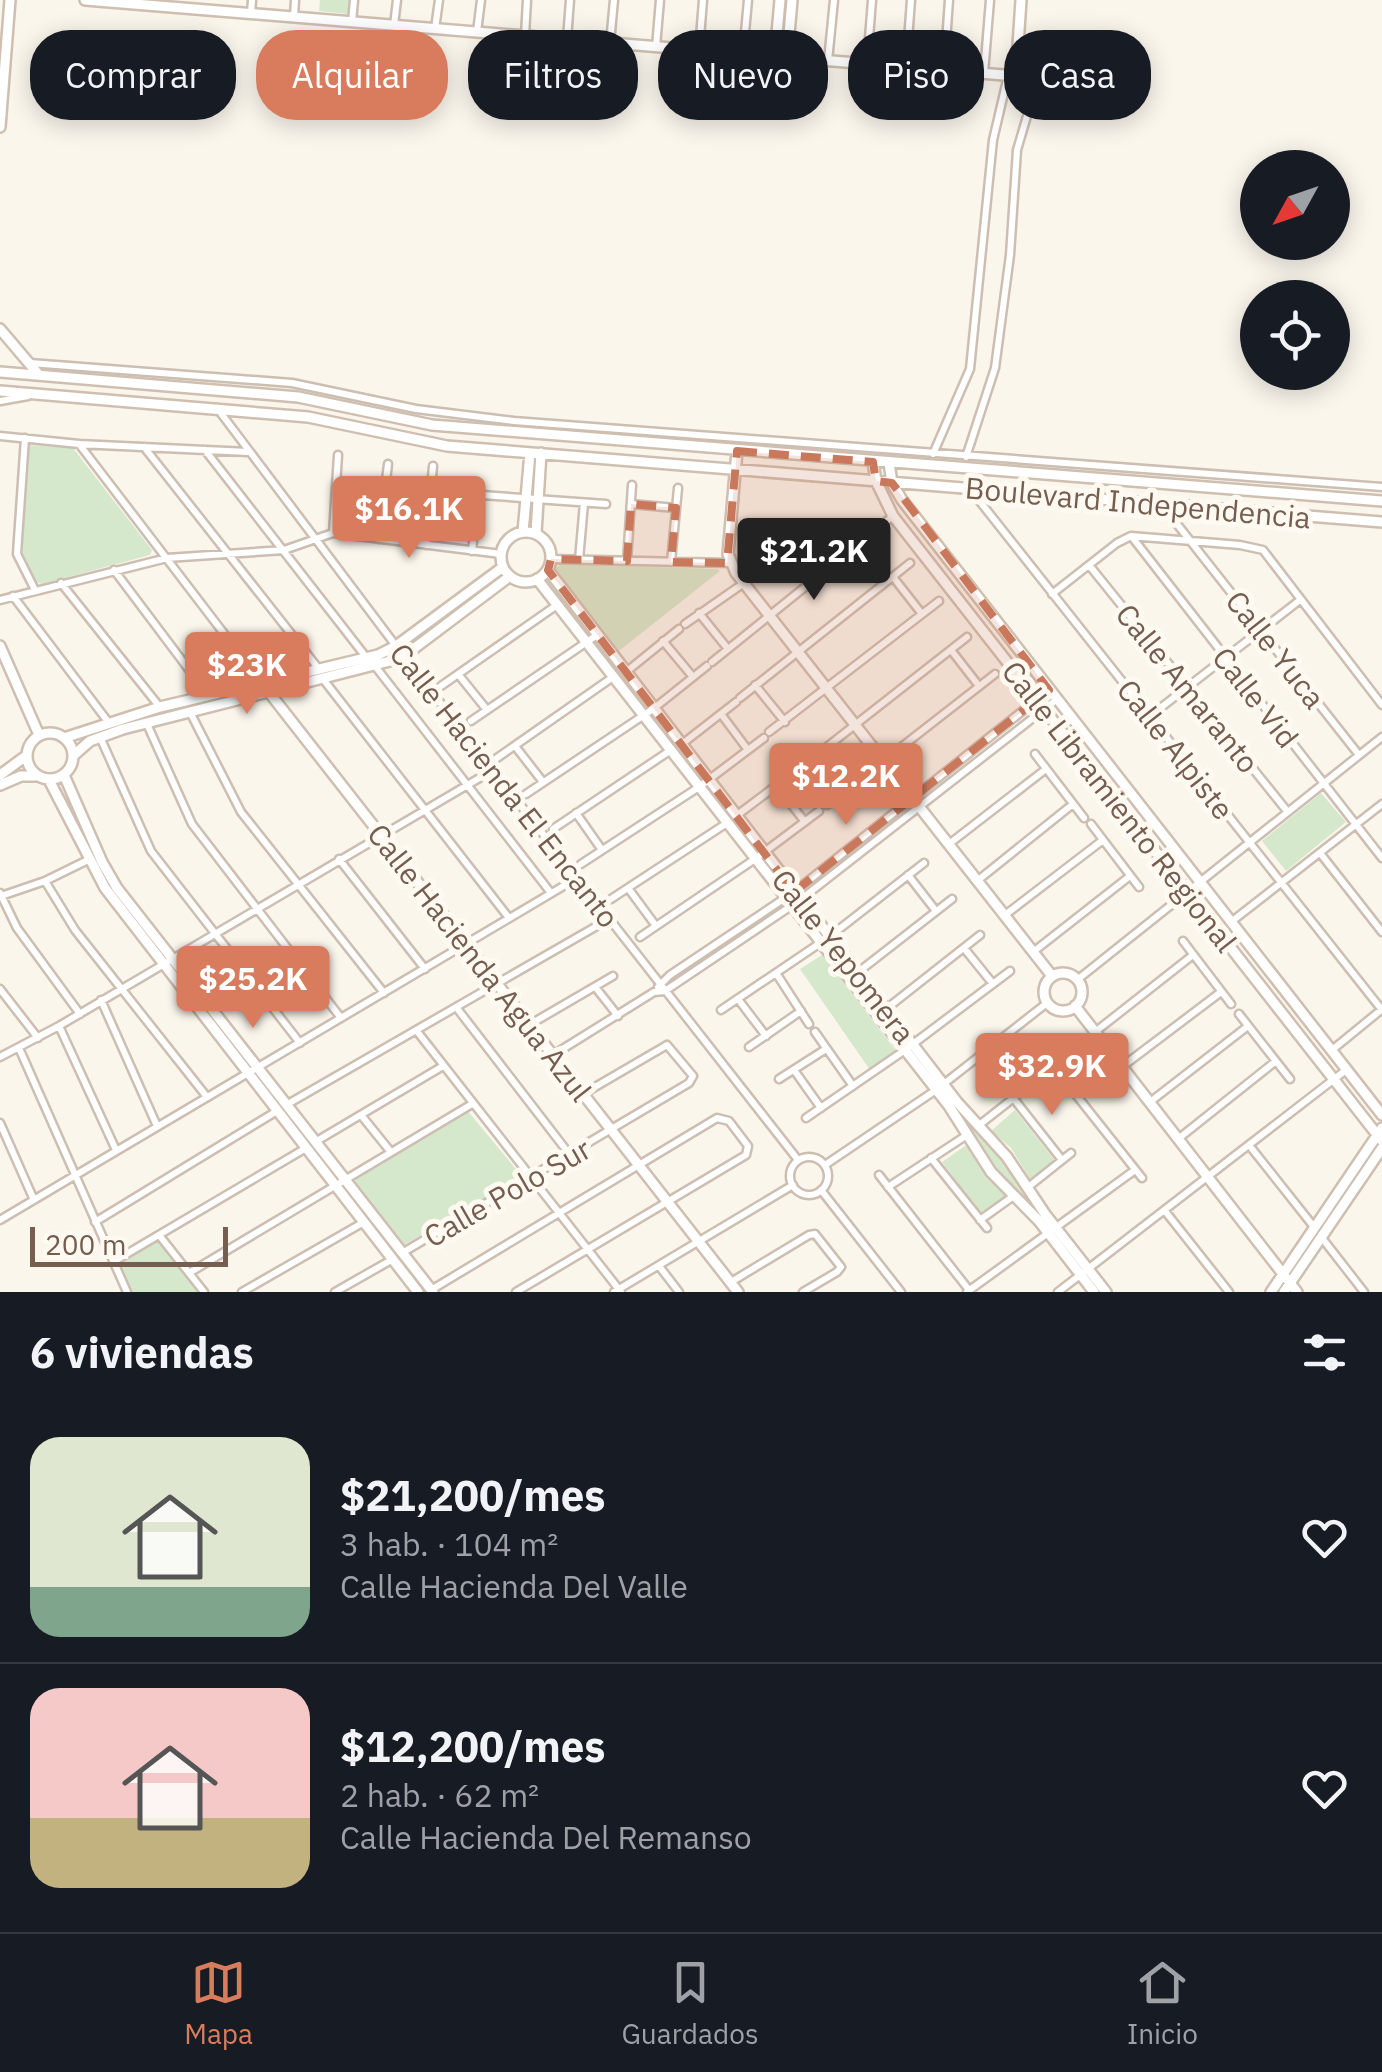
<!DOCTYPE html>
<html lang="es">
<head>
<meta charset="utf-8">
<style>
	:root { --surface:#171b24; --page:#20242c; --text:#f1f3f6; --muted:#9ea1a6; --line:#363941; --accent:#d97c5d }
	body { margin:0; font-family:"IBM Plex Sans",sans-serif; background:var(--page); color:var(--text); height:100vh; display:flex; flex-direction:column; font-size:38px; white-space:nowrap }
	* { box-sizing:border-box; margin:0 }
	p { font-size:32px; color:var(--muted) }
	.icon { flex:none; width:55px; height:55px; fill:none; stroke:currentColor; stroke-width:2; stroke-linecap:round; stroke-linejoin:round }
	.map { position:relative; height:1292px; overflow:hidden }
	.drawer { display:flex; flex-direction:column; background:var(--surface); flex:1 }
	.drawer>* { flex:none }
	.banner { position:absolute; left:30px; top:30px; width:1322px; height:90px; display:flex; gap:20px }
	.needle { width:65px; rotate:230deg }
	.fabs { position:absolute; left:1240px; top:150px; display:grid; gap:20px }
	.fabs a { display:grid; place-items:center; width:110px; height:110px; border-radius:50%; background:var(--surface); box-shadow:0 5px 25px #0003; font-size:50px }
	.scale { position:absolute; left:30px; bottom:25px; width:198px; box-sizing:border-box; padding-left:10px; border:5px solid #755e50; border-top:0; font-size:28px; line-height:35px; white-space:nowrap; color:#755e50; -webkit-text-stroke:8px #fefaf2; paint-order:stroke }
	.price { position:absolute; translate:-50% -85px; padding:0 22px; border-radius:10px; background:var(--accent); color:#fff; font-size:32px; line-height:65px; filter:drop-shadow(0 2px 5px #0008) }
	.price::after { content:''; position:absolute; left:50%; top:60px; width:30px; height:22px; margin-left:-15px; background:inherit; clip-path:polygon(0 0,100% 0,50% 100%) }
	.price.selected { background:#222; color:#fff }
	ul { padding:0; list-style:none }
	li { display:flex; align-items:center; gap:30px; height:250px; padding:0 30px }
	li+li { border-top:2px solid var(--line) }
	li span { display:grid; place-items:center; flex:none; width:280px; height:200px; border-radius:30px; color:#555 }
	li>.icon { margin-inline-start:auto }
	span .icon { width:120px; height:120px; fill:#fffc; stroke-width:1 }
	li b { font-size:42px }
	h2 { display:flex; justify-content:space-between; align-items:center; height:120px; padding:0 30px; font-size:42px }
	.pill { padding:0 35px; border-radius:40px; background:var(--surface); box-shadow:0 5px 25px #0003; font-size:35px; line-height:90px }
	.pill.selected { background:var(--accent); color:#fff }
	.tab-bar { display:flex; justify-content:space-around; align-items:center; height:140px; border-top:2px solid var(--line); background:var(--surface); font-size:28px; color:var(--muted) }
	.tab-bar a { display:grid; justify-items:center; gap:5px }
	.tab-bar .selected { color:var(--accent) }
	.map>svg:first-child { display:block }
	.green { fill:#d6e8cb }
	.lines { fill:none; stroke-linecap:round; stroke-linejoin:round }
	.street-casing { stroke:#cdbeb2; stroke-width:11 }
	.secondary-casing { stroke:#cfbfb0; stroke-width:14 }
	.street { stroke:#fff; stroke-width:6 }
	.secondary { stroke:#fff; stroke-width:9 }
	.marked { fill:#ca785b; fill-opacity:0.2; stroke:#ca785b; stroke-width:8; stroke-dasharray:20 12; stroke-linejoin:round }
	.labels { text-anchor:middle; dominant-baseline:central; stroke-width:10; stroke-linejoin:round; paint-order:stroke }
	.street-label { font-size:30px; fill:#755e50; stroke:#fefaf2 }
</style>
</head>
<body>
<div class="map">
<svg width="1382" height="1292" viewBox="0 0 1382 1292">
	<rect width="100%" height="100%" fill="#fbf6ec"/>
	<path class="green" d="M320,0H350L349,14L319,11Z
		M29,445L73,448L152,550L150,555L42,584L36,582L22,555Z
		M562,564L717,569L720,571L615,654L553,575L555,568Z
		M1321,793L1346,822L1286,871L1262,841Z
		M822,955L897,1052L870,1070L800,969Z
		M467,1110L520,1174V1178L404,1245L401,1244L354,1183L356,1178Z
		M1015,1110L1056,1162L1031,1181L1011,1148L991,1131Z
		M961,1116L1005,1160L1038,1210L998,1172Z
		M965,1146L971,1147C980,1167 996,1181 1006,1198L982,1216L942,1162Z
		M157,1242L160,1244L198,1292H131L120,1267L121,1263Z"/>
	<g class="lines">
		<defs>
			<path id="street" d="M251,13L252,0
				M294,17L295,0
				M352,22L354,0
				M394,25L397,0
				M435,29L439,0
				M477,32L481,0
				M525,36L527,0
				M567,39L570,0
				M610,43L614,0
				M656,47L660,0
				M699,50L703,0
				M743,54L748,0
				M828,61L834,0
				M867,64L872,0
				M906,67L911,0
				M944,70L949,0
				M984,73L990,0
				M30,363L292,383L416,409L514,421L1382,487
				M0,401L28,396
				M217,408L396,646L798,1160
				M0,436L79,444L248,452
				M25,438L17,554L35,590
				M79,444L261,682
				M144,447L318,668
				M205,450L366,657
				M933,454L970,369L993,140L1008,76
				M966,457L995,368L1010,255L1017,150L1038,79L1016,76
				M386,482L431,488
				M970,489L1382,1010
				M454,493L606,504
				M631,504L676,508
				M1162,505L1359,755
				M333,533L338,455
				M1132,537L1382,858
				M379,539L388,464
				M426,545L433,466
				M472,551L478,496
				M551,559L730,563
				M579,560L584,503
				M627,561L632,485
				M671,562L678,488
				M1089,565L1287,811
				M114,570L208,695
				M893,577L922,614
				M61,583L159,706
				M1052,594L1117,543L1131,536L1240,545L1263,550L1382,705
				M13,596L109,723
				M0,600L167,558L284,550L333,533L501,554
				M699,613L728,649
				M685,624L744,583
				M663,641L693,677
				M951,650L979,686
				M712,662L893,516
				M375,666L551,893
				M626,672L679,629
				M458,674L487,710
				M323,679L509,918
				M755,685L785,722
				M441,686L557,605
				M740,698L910,563
				M190,712L241,812L384,993
				M721,714L748,750
				M1150,716L1300,600
				M471,721L597,635
				M147,724L192,824L341,1018
				M769,732L939,601
				M100,737L151,851L300,1043
				M682,744L736,702
				M515,746L543,782
				M1035,754L1084,818
				M813,757L841,793
				M497,758L613,677
				M800,768L967,637
				M777,786L805,822
				M526,794L653,709L707,666
				M827,805L995,674
				M576,813L602,850
				M736,816L789,776
				M1091,824L1139,887
				M553,829L671,750
				M949,844L1046,769
				M1320,853L1382,932
				M339,859L425,969
				M581,864L699,787L764,738
				M908,875L936,911
				M45,881L75,930L207,1097
				M977,881L1073,804
				M628,888L656,926
				M0,893L17,928L80,1014
				M1,896L45,881L90,859
				M611,899L727,823
				M1005,915L1103,840
				M1231,922L1382,804
				M640,937L755,859L819,811
				M1183,941L1231,1004
				M964,948L993,984
				M1033,952L1130,876
				M776,973L809,1024
				M857,973L952,899
				M1077,980L1382,737
				M658,987L670,975L794,892L1049,690
				M596,988L618,1016
				M0,989L38,1038
				M738,999L766,1036
				M101,1000L157,1126
				M456,1007L570,1155
				M886,1009L980,935
				M721,1010L829,937L924,863
				M1239,1014L1290,1079
				M529,1025L613,976
				M59,1026L116,1150
				M416,1030L621,1292
				M815,1032L853,1086
				M1095,1032L1193,955
				M749,1047L801,1011
				M19,1048L127,1292
				M1332,1050L1381,1010
				M553,1055L654,992L665,991L800,900L1056,700
				M0,1057L59,1026L493,770
				M1123,1066L1221,992
				M1054,1067L1142,1178
				M794,1070L821,1108
				M779,1079L826,1049
				M1014,1099L1062,1160
				M1150,1102L1248,1026
				M286,1105L609,919
				M361,1115L390,1151
				M806,1118L905,1050L1010,971
				M0,1123L34,1200
				M978,1126L1063,1059
				M1178,1139L1276,1061
				M315,1142L443,1066
				M1249,1145L1314,1227
				M790 1176a19 19 0 1 1 38 0a19 19 0 1 1-38 0Z
				M931,1158L987,1228
				M825,1165L936,1090L1047,1003
				M879,1175L969,1290
				M888,1187L967,1135
				M1027,1188L1071,1153
				M821,1190L901,1292
				M1165,1211L1229,1292
				M0,1220L577,878
				M980,1220L1015,1195
				M95,1222L277,1111
				M159,1235L204,1292
				M1322,1238L1364,1292
				M402,1253L689,1083L693,1076L667,1045L583,1094
				M113,1262L306,1148
				M659,1266L679,1292
				M189,1273L472,1104
				M731,1282L809,1235L815,1234L841,1267L837,1272L803,1292
				M431,1290L717,1118L729,1121L748,1146L746,1155L516,1292
				M242,1292L364,1222
				M335,1292L393,1259
				M614,1292L793,1185
				M967,1292L1135,1170
				M1058,1292L1346,1070"/>
			<path id="secondary" d="M85,0L1016,76L1021,0
				M775,56L780,0
				M787,57L792,0
				M0,127L10,0
				M0,329L39,375
				M0,372L298,397L432,425L1382,501
				M0,391L308,417L447,446L1382,522
				M737,451L728,554L736,573L1052,976
				M873,462L876,481L893,516L1382,1141
				M889,463L892,483L902,500L1382,1115
				M523,532L530,453
				M501 557a25 25 0 1 1 50 0a25 25 0 1 1-50 0Z
				M536,533L541,453
				M548,570L957,1102L1007,1157L1045,1214L1106,1292
				M537,579L949,1106L991,1172L1039,1221L1094,1292
				M0,646L39,735
				M261,682L738,1292
				M27 756a23 23 0 1 1 46 0a23 23 0 1 1-46 0Z
				M64,738L160,707L378,655L396,646L503,567
				M74,755L90,741L123,729L390,661L404,656L510,576
				M0,775L26,756
				M64,775L102,862L117,888L433,1292
				M49,780L105,888L418,1292
				M0,785L21,776H35
				M1044 992a19 19 0 1 1 38 0a19 19 0 1 1-38 0Z
				M1075,1006L1297,1292
				M1271,1292L1382,1128
				M1284,1292L1382,1148"/>
		</defs>
		<use href="#street" class="street-casing"/>
		<use href="#secondary" class="secondary-casing"/>
		<use href="#street" class="street"/>
		<use href="#secondary" class="secondary"/>
	</g>
	<path class="marked" d="M737,451L873,462L876,481L892,483L1049,690L794,892L548,570L551,559L627,561L631,504L676,508L671,562L727,563Z"/>
	<g class="labels">
		<g class="street-label">
			<text transform="translate(1138 502) rotate(5)">Boulevard Independencia</text>
			<text transform="translate(1276 649) rotate(52)">Calle Yuca</text>
			<text transform="translate(1188 688) rotate(51)">Calle Amaranto</text>
			<text transform="translate(1256 697) rotate(52)">Calle Vid</text>
			<text transform="translate(1176 749) rotate(52)">Calle Alpiste</text>
			<text transform="translate(505 785) rotate(52)">Calle Hacienda El Encanto</text>
			<text transform="translate(1120 806) rotate(52)">Calle Libramiento Regional</text>
			<text transform="translate(844 956) rotate(52)">Calle Yepomera</text>
			<text transform="translate(480 962) rotate(52)">Calle Hacienda Agua Azul</text>
			<text transform="translate(507 1192) rotate(-30)">Calle Polo Sur</text>
		</g>
	</g>
</svg>
<div class="fabs">
<a><svg class="needle" viewBox="-14 -14 28 28"><path d="M0-13l5 13h-10z" fill="#e53935"/><path d="M0 13l5-13h-10z" fill="#9ea1a6"/></svg></a>
<a><svg class="icon" aria-label="locate" viewBox="0 0 24 24"><circle cx="12" cy="12" r="6"/><path d="M12 2v4M12 18v4M2 12h4M18 12h4"/></svg></a>
</div>
<div class="scale">200 m</div>
<b class="price" style="left:409px;top:561px">$16.1K</b>
<b class="price selected" style="left:814px;top:603px">$21.2K</b>
<b class="price" style="left:247px;top:717px">$23K</b>
<b class="price" style="left:846px;top:828px">$12.2K</b>
<b class="price" style="left:253px;top:1031px">$25.2K</b>
<b class="price" style="left:1052px;top:1118px">$32.9K</b>
<div class="banner">
<a class="pill">Comprar</a>
<a class="pill selected">Alquilar</a>
<a class="pill">Filtros</a>
<a class="pill">Nuevo</a>
<a class="pill">Piso</a>
<a class="pill">Casa</a>
</div>
</div>
<section class="drawer">
<h2>6 viviendas<svg class="icon" aria-label="filters" viewBox="0 0 24 24"><path d="M4 7h16M4 17h16"/><circle cx="9" cy="7" r="2"/><circle cx="15" cy="17" r="2"/></svg></h2>
<ul>
<li><span style="background:linear-gradient(#dfe7d0 75%,#7fa58c 0)"><svg class="icon" aria-label="home" viewBox="0 0 24 24"><path d="M3 11l9-7 9 7M6 9v11h12V9"/></svg></span><div><b>$21,200/mes</b><p>3 hab. · 104 m²</p><p>Calle Hacienda Del Valle</p></div><svg class="icon" aria-label="heart" viewBox="0 0 24 24"><path d="M12 20l-8-8c-3-5 5-10 8-4 3-6 11-1 8 4z"/></svg></li>
<li><span style="background:linear-gradient(#f6c9c9 65%,#c2b280 0)"><svg class="icon" aria-label="home" viewBox="0 0 24 24"><path d="M3 11l9-7 9 7M6 9v11h12V9"/></svg></span><div><b>$12,200/mes</b><p>2 hab. · 62 m²</p><p>Calle Hacienda Del Remanso</p></div><svg class="icon" aria-label="heart" viewBox="0 0 24 24"><path d="M12 20l-8-8c-3-5 5-10 8-4 3-6 11-1 8 4z"/></svg></li>
</ul>
</section>
<nav class="tab-bar">
<a class="selected"><svg class="icon" aria-label="map" viewBox="0 0 24 24"><path d="M3 6l6-2 6 2 6-2v14l-6 2-6-2-6 2zM9 4v14M15 6v14"/></svg>Mapa</a>
<a><svg class="icon" aria-label="saved" viewBox="0 0 24 24"><path d="M7 4h10v16l-5-4-5 4z"/></svg>Guardados</a>
<a><svg class="icon" aria-label="home" viewBox="0 0 24 24"><path d="M3 11l9-7 9 7M6 9v11h12V9"/></svg>Inicio</a>
</nav>
</body>
</html>
